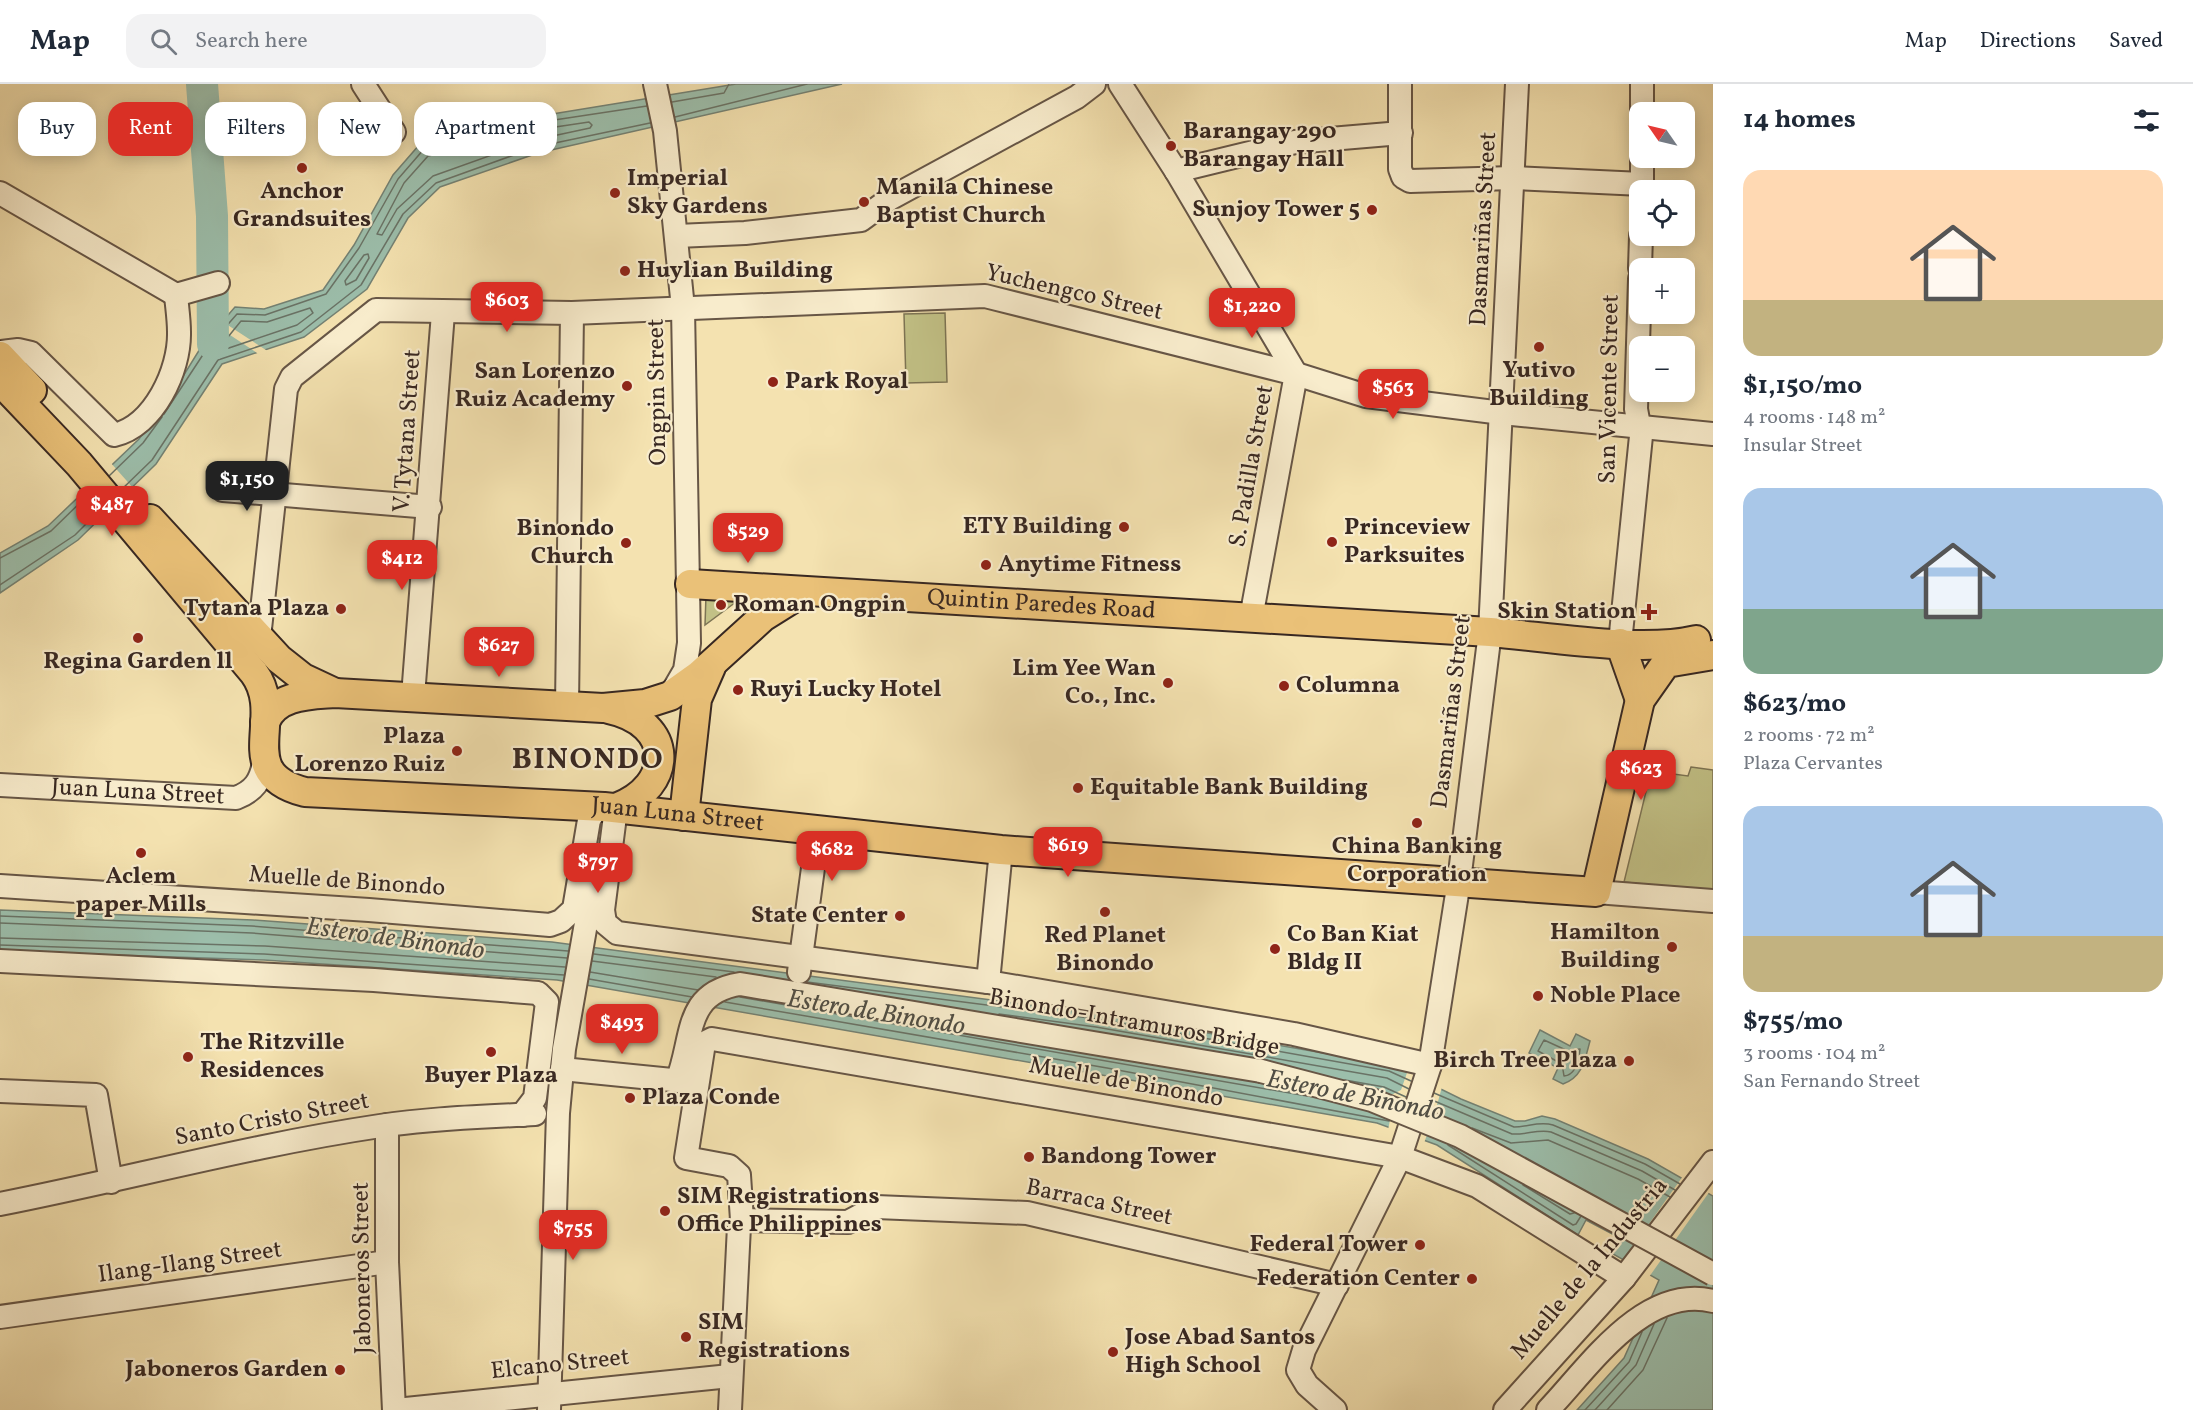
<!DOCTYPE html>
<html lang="en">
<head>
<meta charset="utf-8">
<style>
	:root { --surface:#fff; --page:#f2f2f3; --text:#1f2937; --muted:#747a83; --line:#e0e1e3; --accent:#d93025 }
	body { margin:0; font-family:Vollkorn,serif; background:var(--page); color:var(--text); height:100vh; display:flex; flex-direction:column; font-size:22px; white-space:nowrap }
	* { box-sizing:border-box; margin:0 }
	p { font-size:20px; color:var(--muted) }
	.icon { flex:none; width:33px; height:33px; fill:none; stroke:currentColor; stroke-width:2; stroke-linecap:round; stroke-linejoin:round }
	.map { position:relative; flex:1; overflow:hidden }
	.panel { display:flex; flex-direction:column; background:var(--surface); width:480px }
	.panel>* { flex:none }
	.hud { position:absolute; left:18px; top:18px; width:570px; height:54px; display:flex; gap:12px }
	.needle { width:39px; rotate:304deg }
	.fabs { position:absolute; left:1629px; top:18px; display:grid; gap:12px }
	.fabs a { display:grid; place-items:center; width:66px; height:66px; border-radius:12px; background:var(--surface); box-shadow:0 3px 15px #0003; font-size:30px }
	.price { position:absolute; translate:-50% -51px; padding:0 14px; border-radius:12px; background:var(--accent); color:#fff; font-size:20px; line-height:39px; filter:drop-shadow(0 2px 3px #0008) }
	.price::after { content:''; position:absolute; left:50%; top:36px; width:18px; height:14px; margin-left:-9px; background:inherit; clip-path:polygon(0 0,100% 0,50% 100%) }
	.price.active { background:#222; color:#fff }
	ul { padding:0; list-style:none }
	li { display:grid; align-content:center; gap:12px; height:318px; padding:0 30px }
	li span { display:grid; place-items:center; height:186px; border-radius:18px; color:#555 }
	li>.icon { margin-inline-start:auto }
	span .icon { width:108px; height:108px; fill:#fffc; stroke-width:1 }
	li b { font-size:26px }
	h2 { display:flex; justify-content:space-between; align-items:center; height:72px; padding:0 30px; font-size:26px }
	.pill { padding:0 21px; border-radius:18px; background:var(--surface); box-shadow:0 3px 15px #0003; font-size:21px; line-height:54px }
	.pill.active { background:var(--accent); color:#fff }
	header { display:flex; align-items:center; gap:36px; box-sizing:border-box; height:84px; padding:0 30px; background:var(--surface); border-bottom:2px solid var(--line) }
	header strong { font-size:28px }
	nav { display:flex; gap:33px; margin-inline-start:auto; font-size:21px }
	.search { width:420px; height:54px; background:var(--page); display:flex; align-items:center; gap:15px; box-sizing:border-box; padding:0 21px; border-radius:18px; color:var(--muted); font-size:22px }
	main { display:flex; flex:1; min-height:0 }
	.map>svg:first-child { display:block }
	.green { fill:#c2c186; stroke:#7d7454; stroke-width:1.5 }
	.water { fill:#9cbeab; stroke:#748274; stroke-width:1.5 }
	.pier { fill:#f4e2b0 }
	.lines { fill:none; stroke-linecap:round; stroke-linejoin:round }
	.shore { stroke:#6a7366; stroke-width:1.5 }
	.river { stroke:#9cbeab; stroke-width:32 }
	.minor-casing { stroke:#675646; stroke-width:26 }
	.major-casing { stroke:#382822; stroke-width:32 }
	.minor { stroke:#f8eccc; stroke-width:22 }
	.major { stroke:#eac178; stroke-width:28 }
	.minor-bridge-casing { stroke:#675646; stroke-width:26; stroke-linecap:butt }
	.minor-bridge { stroke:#f8eccc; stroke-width:22 }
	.poi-dot { fill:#8f2418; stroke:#f8eccc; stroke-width:2 }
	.labels { text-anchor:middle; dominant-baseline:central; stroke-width:4.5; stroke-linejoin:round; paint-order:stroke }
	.poi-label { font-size:24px; font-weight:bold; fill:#382822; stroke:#f8eccc; text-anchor:start }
	.street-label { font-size:24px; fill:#382822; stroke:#f8eccc }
	.water-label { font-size:26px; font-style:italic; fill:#514e44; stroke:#f8eccc }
	.district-label { font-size:30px; font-weight:bold; letter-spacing:1.5px; fill:#382822; stroke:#f8eccc }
</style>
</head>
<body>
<header>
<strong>Map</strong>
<div class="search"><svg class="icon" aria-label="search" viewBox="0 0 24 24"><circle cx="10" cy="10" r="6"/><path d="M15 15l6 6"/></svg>Search here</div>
<nav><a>Map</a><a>Directions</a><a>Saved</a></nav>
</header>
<main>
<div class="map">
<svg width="1713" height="1326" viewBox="0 0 1713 1326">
	<rect width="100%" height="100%" fill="#f4e2b0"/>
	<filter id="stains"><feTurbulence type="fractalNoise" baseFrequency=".00333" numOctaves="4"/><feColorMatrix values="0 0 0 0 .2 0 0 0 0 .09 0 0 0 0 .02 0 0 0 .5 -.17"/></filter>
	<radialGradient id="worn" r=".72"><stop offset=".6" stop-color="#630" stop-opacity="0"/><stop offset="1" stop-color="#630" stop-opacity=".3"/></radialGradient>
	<path class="green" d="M945,229L947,298L906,299L904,230Z
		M706,511L744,512L705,541Z
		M1691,683L1713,686V807L1624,798L1651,687L1688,692Z"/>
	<path class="water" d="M736,0H842L538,69L440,103L408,134L367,205L304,253L222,280L156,380L78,456L0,509V469L48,442L139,355L177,302L203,260L235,223L264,225L323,206L354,161L393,91L420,60L540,32Z
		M0,826L253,836L552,858L1098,930L1392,981L1461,1015L1515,1037H1525L1542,1032L1555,1035L1648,1075L1713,1112V1326H1577L1624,1274L1659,1196L1613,1170L1620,1154L1586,1136L1578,1151L1437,1061L1377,1039L557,896L264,876L0,867Z
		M1540,946L1570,962L1576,950L1590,957C1585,975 1583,993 1563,1000L1553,995L1558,984L1529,969Z"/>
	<path class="pier" d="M220,236L269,268L260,271L215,241Z
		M110,378L134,405L109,427L86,402Z
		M1408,986L1442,1003L1437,1021L1444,1034L1432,1051H1427L1424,1059L1388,1046L1390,1036L1387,1033V1013L1401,1006Z
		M1683,1092L1710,1107L1649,1193L1622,1178Z"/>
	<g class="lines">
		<path class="shore" d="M672,18L724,9L729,0
			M675,33L807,0
			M589,38L592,41L590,44L534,56L433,92L397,125L382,151L377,150L404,99L428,72L542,45Z
			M368,170L369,174L356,196L346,201L345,197L364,171Z
			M310,224L313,229L297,241L223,266L219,264L241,237L267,238Z
			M164,330L208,263L237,230L265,231L326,210L359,164L398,95L424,65L541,38L647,22
			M109,392L143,359L162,333
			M121,406L152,376L218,276L301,248L361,201L403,130L436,99L536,63L650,39
			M0,474L51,447L86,413
			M0,501L75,451L98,428
			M0,832L252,842L568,867
			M0,839L252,849L567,874
			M0,854L265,862L565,883
			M0,861L264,870L564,891
			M594,870L734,888
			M592,877L716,893
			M590,888L698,906
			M589,895L692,913
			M807,898L1097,935L1389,987L1411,997
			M740,913L1307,1012
			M725,918L1107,984L1389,1037
			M999,930L1096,943L1387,994L1409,1005
			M1544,956L1568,967L1580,965C1579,976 1576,991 1564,992L1562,980L1538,967Z
			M1345,996L1384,1003L1406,1013
			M1434,1009L1514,1043C1528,1043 1539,1037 1553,1041L1645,1080L1680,1100
			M1432,1016L1512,1050C1526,1051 1538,1045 1551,1048L1642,1087L1675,1106
			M1472,1044L1511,1059L1548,1056L1638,1095L1670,1113
			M1448,1061L1573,1141L1576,1140L1581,1132
			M1523,1101L1570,1130L1574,1129
			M1585,1326L1629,1278L1642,1248
			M1595,1326L1636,1281L1654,1240
			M1607,1326L1643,1286L1667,1234"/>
		<path class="river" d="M202,0L212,132L213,260"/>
		<defs>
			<g id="minor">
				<path d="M363,0L394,48"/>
				<path d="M655,0L665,47L683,224L689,559L685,586L671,610"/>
				<path d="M1120,0L1176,87L1296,290L1251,534"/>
				<path d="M1400,0V85L1403,93L1410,97L1513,94L1642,100"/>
				<path d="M1642,28V0"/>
				<path d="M1176,87L1295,58L1401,49"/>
				<path d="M1642,106V74"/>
				<path d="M0,109L176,211"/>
				<path d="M677,152L745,149L861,136L891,114L1077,13L1094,0"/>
				<path d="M1640,184L1641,152"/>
				<path d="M176,211L218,199"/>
				<path d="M0,268L18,266L31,269L114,351C154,342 180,286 179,248C179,235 177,223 176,211"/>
				<path d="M223,406L430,423"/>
				<path d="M259,554L286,305L292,293L376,226L572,229L985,212L1296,290L1366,312L1502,329L1713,350"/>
				<path d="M1620,559L1641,352L1636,325L1640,195"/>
				<path d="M413,612L443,229"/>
				<path d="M567,622L572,229"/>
				<path id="s1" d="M0,701L236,714C254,707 261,697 264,678"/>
				<path d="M616,724L603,826L605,839L617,849L988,898L1294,950L1430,981"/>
				<path d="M0,802L369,826L550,841L561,837L574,825L589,736L594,728L604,723"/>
				<path d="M1596,808L1713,817"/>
				<path d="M0,877L374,896L538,909L547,918L535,1014L522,1031"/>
				<path d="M799,888L818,747"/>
				<path d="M988,898L1001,766"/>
				<path d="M562,985L692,998"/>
				<path d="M677,997C694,954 683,909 740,900L1261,987"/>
				<path d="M0,1007L96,1011L111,1098"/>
				<path d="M387,1041V1178L394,1326"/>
				<path d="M0,1120C127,1095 252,1061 380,1042C432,1034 484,1033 535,1030"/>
				<path d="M742,1136L848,1138L876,1123L1027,1129L1337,1201"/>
				<path d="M0,1233L387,1178"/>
				<path d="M396,1326L730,1292"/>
				<path d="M549,1326L558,1029L564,965L592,805"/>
				<path d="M730,1326L739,1142L742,1136L739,1091L729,1082L686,1074L704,959L712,955L1400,1073L1477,1102L1624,1194"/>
				<path d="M1335,1326L1307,1301L1298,1286L1304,1266L1400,1073L1430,981L1459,797L1490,548L1517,0"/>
				<path d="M1505,1326L1624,1194L1713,1078"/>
				<path d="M1548,1326C1589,1283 1644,1200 1713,1217"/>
			</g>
			<g id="major">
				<path d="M0,272L32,306"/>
				<path id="s2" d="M0,297L79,380L254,589C287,634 231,689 305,708L604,723L1001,766L1596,808L1640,616L1666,579L1713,571"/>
				<path d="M150,435L279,575L303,594L335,609"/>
				<path id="s3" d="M690,500L1490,548C1549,553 1641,569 1696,556"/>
				<path d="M1620,559L1640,616"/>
				<path d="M609,625C675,639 675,702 616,724"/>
				<path d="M265,638C276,610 311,611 335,609L603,624L645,620L670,612L698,592L763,533L803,508"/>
				<path d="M684,732L697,615L711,583"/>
			</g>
		</defs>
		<use href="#minor" class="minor-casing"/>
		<use href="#major" class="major-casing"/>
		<use href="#minor" class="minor"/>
		<use href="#major" class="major"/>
		<defs>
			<path id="minor-bridge" d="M1261,987L1372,1016L1460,1052L1713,1190"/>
		</defs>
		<use href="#minor-bridge" class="minor-bridge-casing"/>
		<use href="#minor-bridge" class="minor-bridge"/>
	</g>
	<g class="poi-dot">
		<circle cx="1171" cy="62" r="6"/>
		<circle cx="302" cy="84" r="6"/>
		<circle cx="615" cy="109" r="6"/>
		<circle cx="864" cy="118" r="6"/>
		<circle cx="1372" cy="126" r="6"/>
		<circle cx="625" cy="187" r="6"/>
		<circle cx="1539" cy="263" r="6"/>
		<circle cx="773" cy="298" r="6"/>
		<circle cx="627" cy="302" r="6"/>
		<circle cx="1124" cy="443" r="6"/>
		<circle cx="1332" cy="458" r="6"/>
		<circle cx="626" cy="459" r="6"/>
		<circle cx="986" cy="481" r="6"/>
		<circle cx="721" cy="521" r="6"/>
		<circle cx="341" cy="525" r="6"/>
		<path d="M1646 519h6v6h6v6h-6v6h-6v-6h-6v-6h6z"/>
		<circle cx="138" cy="554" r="6"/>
		<circle cx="1168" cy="599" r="6"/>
		<circle cx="1284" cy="602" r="6"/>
		<circle cx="738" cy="606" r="6"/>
		<circle cx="457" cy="667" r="6"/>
		<circle cx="1078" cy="704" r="6"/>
		<circle cx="1417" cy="739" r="6"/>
		<circle cx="141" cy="769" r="6"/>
		<circle cx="1105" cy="828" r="6"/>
		<circle cx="900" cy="832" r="6"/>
		<circle cx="1672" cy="863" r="6"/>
		<circle cx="1275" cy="865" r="6"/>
		<circle cx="1538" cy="912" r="6"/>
		<circle cx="491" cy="968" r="6"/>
		<circle cx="188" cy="973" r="6"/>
		<circle cx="1629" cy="977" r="6"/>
		<circle cx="630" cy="1014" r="6"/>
		<circle cx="1029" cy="1073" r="6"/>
		<circle cx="665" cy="1127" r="6"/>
		<circle cx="1420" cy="1161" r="6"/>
		<circle cx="1472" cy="1195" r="6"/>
		<circle cx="686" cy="1253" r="6"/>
		<circle cx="1113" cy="1268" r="6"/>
		<circle cx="340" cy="1286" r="6"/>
	</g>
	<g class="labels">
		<g class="poi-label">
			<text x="1183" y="48">Barangay 290<tspan x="1183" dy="28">Barangay Hall</tspan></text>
			<text x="627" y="95">Imperial<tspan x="627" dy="28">Sky Gardens</tspan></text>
			<text x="876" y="104">Manila Chinese<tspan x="876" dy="28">Baptist Church</tspan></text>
			<text x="302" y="108" text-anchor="middle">Anchor<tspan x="302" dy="28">Grandsuites</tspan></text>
			<text x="1360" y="126" text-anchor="end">Sunjoy Tower 5</text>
			<text x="637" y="187">Huylian Building</text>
			<text x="1539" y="287" text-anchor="middle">Yutivo<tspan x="1539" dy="28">Building</tspan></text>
			<text x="615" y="288" text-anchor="end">San Lorenzo<tspan x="615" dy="28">Ruiz Academy</tspan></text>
			<text x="785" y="298">Park Royal</text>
			<text x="1112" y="443" text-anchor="end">ETY Building</text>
			<text x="1344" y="444">Princeview<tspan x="1344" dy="28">Parksuites</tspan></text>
			<text x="614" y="445" text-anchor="end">Binondo<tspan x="614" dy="28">Church</tspan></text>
			<text x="998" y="481">Anytime Fitness</text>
			<text x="733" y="521">Roman Ongpin</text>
			<text x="329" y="525" text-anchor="end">Tytana Plaza</text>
			<text x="1636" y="528" text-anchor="end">Skin Station</text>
			<text x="138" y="578" text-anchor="middle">Regina Garden ll</text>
			<text x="1156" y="585" text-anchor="end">Lim Yee Wan<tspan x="1156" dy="28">Co., Inc.</tspan></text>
			<text x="1296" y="602">Columna</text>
			<text x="750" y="606">Ruyi Lucky Hotel</text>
			<text x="445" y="653" text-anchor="end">Plaza<tspan x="445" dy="28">Lorenzo Ruiz</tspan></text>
			<text x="1090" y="704">Equitable Bank Building</text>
			<text x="1417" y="763" text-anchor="middle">China Banking<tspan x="1417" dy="28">Corporation</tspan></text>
			<text x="141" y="793" text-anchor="middle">Aclem<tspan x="141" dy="28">paper Mills</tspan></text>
			<text x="888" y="832" text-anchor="end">State Center</text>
			<text x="1660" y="849" text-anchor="end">Hamilton<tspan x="1660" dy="28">Building</tspan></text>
			<text x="1287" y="851">Co Ban Kiat<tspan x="1287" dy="28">Bldg II</tspan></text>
			<text x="1105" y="852" text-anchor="middle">Red Planet<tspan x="1105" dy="28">Binondo</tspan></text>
			<text x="1550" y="912">Noble Place</text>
			<text x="200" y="959">The Ritzville<tspan x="200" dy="28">Residences</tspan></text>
			<text x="1617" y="977" text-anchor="end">Birch Tree Plaza</text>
			<text x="491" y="992" text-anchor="middle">Buyer Plaza</text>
			<text x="642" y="1014">Plaza Conde</text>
			<text x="1041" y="1073">Bandong Tower</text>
			<text x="677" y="1113">SIM Registrations<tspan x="677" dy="28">Office Philippines</tspan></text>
			<text x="1408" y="1161" text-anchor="end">Federal Tower</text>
			<text x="1460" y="1195" text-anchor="end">Federation Center</text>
			<text x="698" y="1239">SIM<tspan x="698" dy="28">Registrations</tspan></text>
			<text x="1125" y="1254">Jose Abad Santos<tspan x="1125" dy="28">High School</tspan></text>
			<text x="328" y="1286" text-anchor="end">Jaboneros Garden</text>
		</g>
		<g class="street-label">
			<text transform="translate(1484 145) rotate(-87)">Dasmariñas Street</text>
			<text transform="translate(1074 209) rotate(13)">Yuchengco Street</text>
			<text transform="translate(1610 305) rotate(-89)">San Vicente Street</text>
			<text transform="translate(658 308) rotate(-91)">Ongpin Street</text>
			<text transform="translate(408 347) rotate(-86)">V. Tytana Street</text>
			<text transform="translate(1252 382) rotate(-80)">S. Padilla Street</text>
			<text stroke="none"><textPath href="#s3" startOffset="352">Quintin Paredes Road</textPath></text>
			<text transform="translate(1452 628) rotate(-83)">Dasmariñas Street</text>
			<text stroke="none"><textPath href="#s1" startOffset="138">Juan Luna Street</textPath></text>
			<text stroke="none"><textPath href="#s2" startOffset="904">Juan Luna Street</textPath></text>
			<text transform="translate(347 798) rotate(4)">Muelle de Binondo</text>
			<text transform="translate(1134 939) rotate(10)">Binondo-Intramuros Bridge</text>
			<text transform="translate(1126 999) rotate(10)">Muelle de Binondo</text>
			<text transform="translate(272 1036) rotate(-11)">Santo Cristo Street</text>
			<text transform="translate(1099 1119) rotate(12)">Barraca Street</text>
			<text transform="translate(190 1179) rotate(-8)">Ilang-Ilang Street</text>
			<text transform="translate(363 1184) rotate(-91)">Jaboneros Street</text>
			<text transform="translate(1590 1185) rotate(-50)">Muelle de la Industria</text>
			<text transform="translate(560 1281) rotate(-6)">Elcano Street</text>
		</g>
		<g class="water-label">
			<text transform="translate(395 855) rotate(8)">Estero de Binondo</text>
			<text transform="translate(876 929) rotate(9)">Estero de Binondo</text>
			<text transform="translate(1355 1012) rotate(11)">Estero de Binondo</text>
		</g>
		<g class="district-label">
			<text x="588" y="676">BINONDO</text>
		</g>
	</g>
	<rect width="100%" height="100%" filter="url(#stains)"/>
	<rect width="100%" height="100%" fill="url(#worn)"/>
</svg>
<div class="fabs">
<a><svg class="needle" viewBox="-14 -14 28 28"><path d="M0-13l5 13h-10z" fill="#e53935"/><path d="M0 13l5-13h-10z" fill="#747a83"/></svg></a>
<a><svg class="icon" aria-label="locate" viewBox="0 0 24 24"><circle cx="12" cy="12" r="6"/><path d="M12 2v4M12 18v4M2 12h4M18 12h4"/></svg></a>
<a>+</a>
<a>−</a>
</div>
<b class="price" style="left:507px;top:249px">$603</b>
<b class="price" style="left:1252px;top:255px">$1,220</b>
<b class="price" style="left:1393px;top:336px">$563</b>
<b class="price active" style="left:247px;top:428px">$1,150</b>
<b class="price" style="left:112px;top:453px">$487</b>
<b class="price" style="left:748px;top:480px">$529</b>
<b class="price" style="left:402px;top:507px">$412</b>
<b class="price" style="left:499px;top:594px">$627</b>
<b class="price" style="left:1641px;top:717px">$623</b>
<b class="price" style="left:1068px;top:794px">$619</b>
<b class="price" style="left:832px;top:798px">$682</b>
<b class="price" style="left:598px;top:810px">$797</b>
<b class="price" style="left:622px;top:971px">$493</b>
<b class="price" style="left:573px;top:1177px">$755</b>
<div class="hud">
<a class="pill">Buy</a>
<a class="pill active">Rent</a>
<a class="pill">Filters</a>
<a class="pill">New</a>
<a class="pill">Apartment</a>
</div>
</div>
<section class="panel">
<h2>14 homes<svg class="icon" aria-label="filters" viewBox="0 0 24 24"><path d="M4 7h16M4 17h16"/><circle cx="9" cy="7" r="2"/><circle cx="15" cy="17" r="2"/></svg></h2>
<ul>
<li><span style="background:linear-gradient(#ffd9b3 70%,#c2b280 0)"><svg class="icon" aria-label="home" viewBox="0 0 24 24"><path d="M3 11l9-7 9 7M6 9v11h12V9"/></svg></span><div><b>$1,150/mo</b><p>4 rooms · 148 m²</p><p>Insular Street</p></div></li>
<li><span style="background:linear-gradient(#a9c7e8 65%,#7fa58c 0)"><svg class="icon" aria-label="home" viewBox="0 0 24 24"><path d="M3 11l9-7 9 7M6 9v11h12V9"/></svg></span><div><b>$623/mo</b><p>2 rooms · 72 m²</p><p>Plaza Cervantes</p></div></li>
<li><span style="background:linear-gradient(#a9c7e8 70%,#c2b280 0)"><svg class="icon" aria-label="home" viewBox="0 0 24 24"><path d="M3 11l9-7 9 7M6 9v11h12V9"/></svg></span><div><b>$755/mo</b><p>3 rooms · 104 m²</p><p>San Fernando Street</p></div></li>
</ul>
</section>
</main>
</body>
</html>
